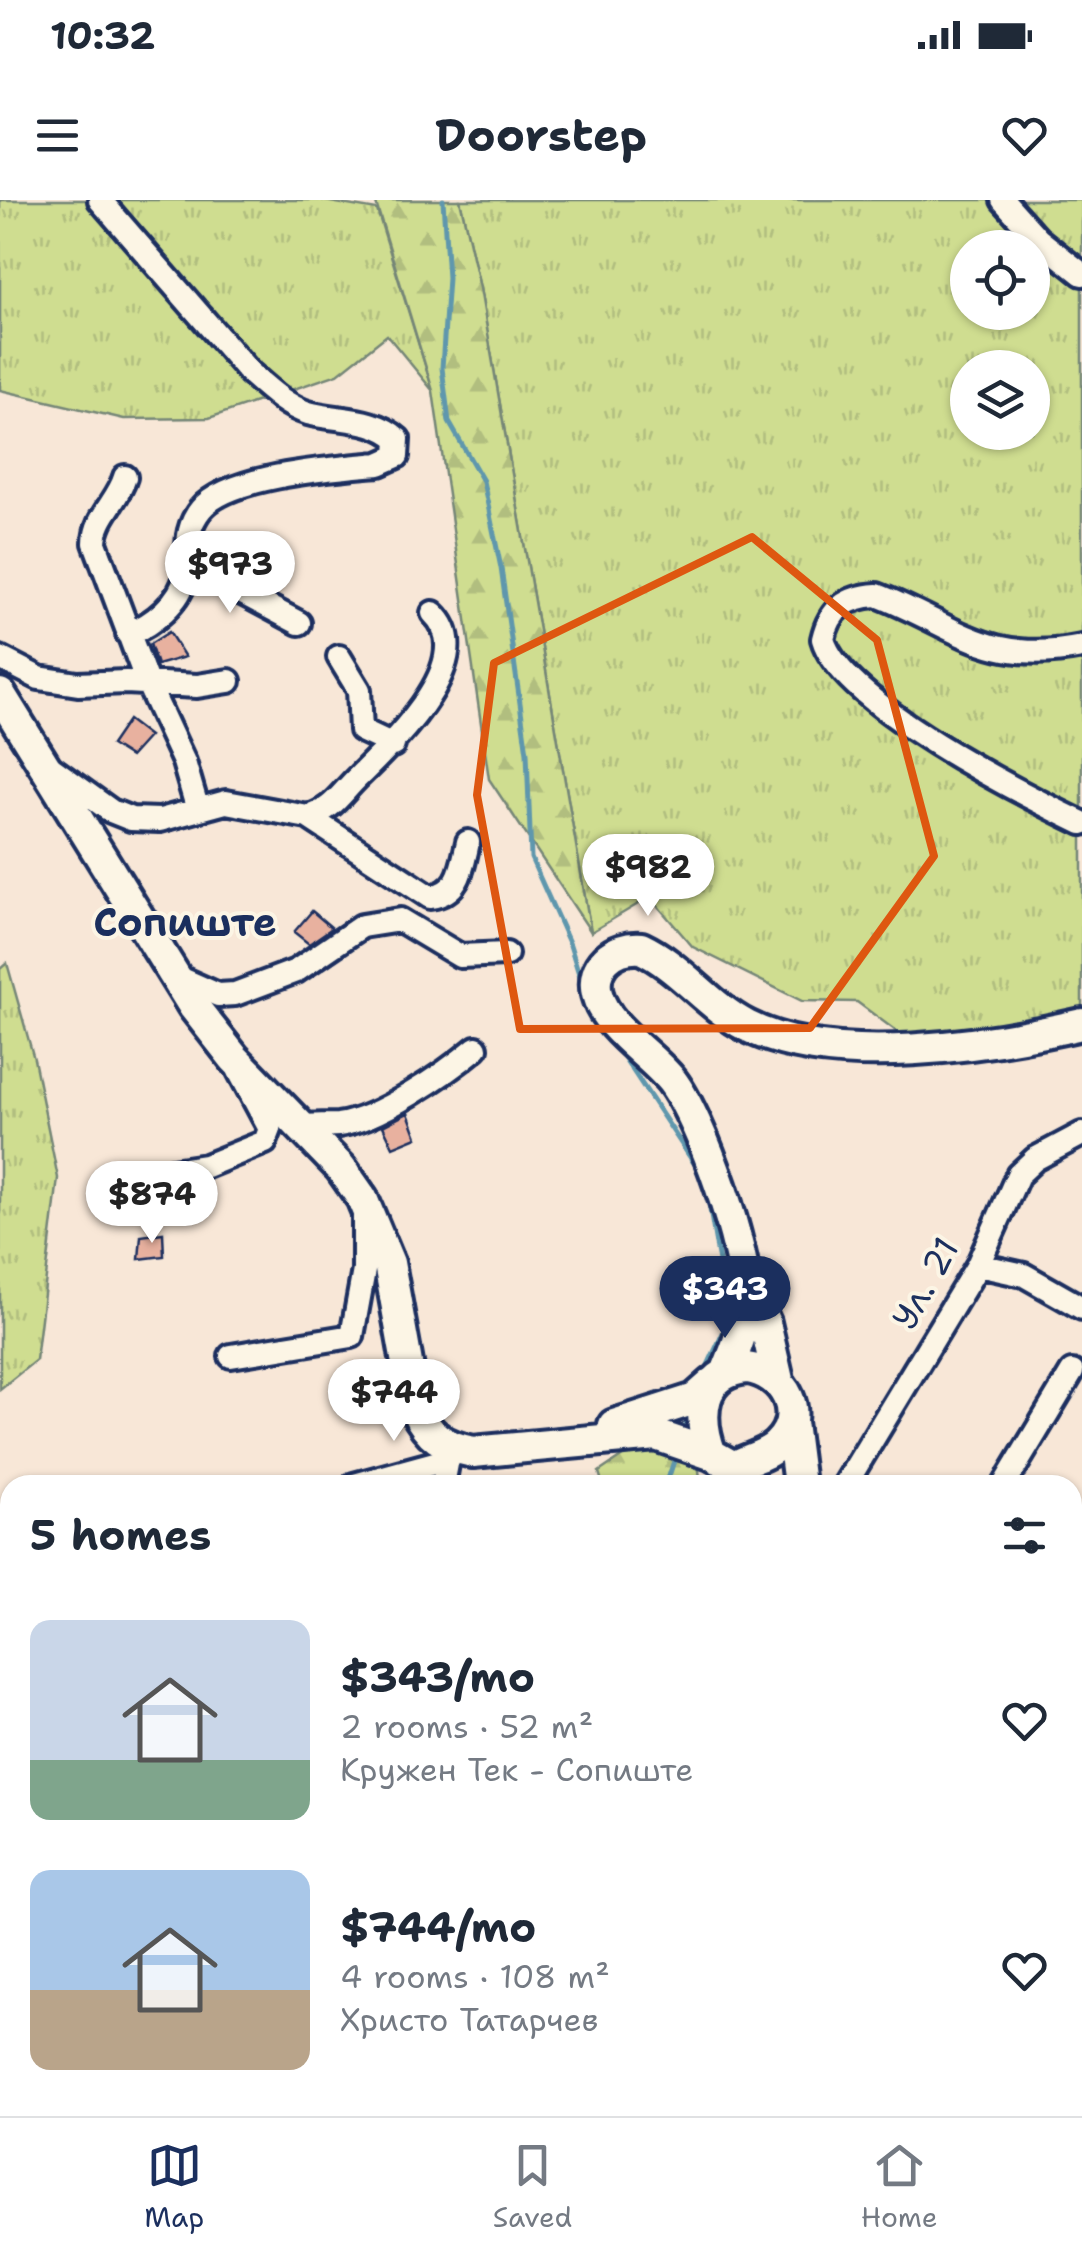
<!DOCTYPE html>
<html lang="en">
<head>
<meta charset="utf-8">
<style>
	:root { --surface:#fff; --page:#f6f6f7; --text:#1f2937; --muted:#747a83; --line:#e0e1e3; --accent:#1b2f5e }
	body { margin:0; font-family:"Shantell Sans",sans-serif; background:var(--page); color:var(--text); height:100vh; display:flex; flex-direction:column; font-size:38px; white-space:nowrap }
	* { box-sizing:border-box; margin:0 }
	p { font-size:32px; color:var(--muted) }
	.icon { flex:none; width:55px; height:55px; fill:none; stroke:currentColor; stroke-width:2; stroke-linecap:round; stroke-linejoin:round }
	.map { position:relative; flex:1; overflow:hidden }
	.details { position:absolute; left:0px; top:1275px; width:1082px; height:642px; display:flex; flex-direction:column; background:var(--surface); border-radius:30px 30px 0 0; box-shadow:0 2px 8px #0004 }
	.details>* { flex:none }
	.buttons { position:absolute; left:950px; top:30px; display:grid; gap:20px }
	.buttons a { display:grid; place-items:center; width:100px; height:100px; border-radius:50%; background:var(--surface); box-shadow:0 2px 8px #0004; font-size:50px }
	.price { position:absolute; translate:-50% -85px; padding:0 22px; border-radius:35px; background:#fff; color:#222; font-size:32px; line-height:65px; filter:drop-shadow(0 2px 5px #0008) }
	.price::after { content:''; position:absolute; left:50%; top:60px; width:30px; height:22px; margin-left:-15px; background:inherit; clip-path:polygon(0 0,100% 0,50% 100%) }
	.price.on { background:var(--accent); color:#fff }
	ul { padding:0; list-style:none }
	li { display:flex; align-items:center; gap:30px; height:250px; padding:0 30px }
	li span { display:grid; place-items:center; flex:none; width:280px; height:200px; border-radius:20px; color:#555 }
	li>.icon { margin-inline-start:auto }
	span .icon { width:120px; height:120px; fill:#fffc; stroke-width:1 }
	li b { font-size:42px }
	h2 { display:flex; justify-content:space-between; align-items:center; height:120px; padding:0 30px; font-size:42px }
	.status { display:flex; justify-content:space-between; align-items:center; height:70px; padding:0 50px; background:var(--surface); direction:ltr }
	.status svg { height:28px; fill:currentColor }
	header { display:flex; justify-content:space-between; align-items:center; height:130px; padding:0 30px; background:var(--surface); font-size:45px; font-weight:700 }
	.menu { display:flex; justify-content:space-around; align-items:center; height:140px; border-top:2px solid var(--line); background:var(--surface); font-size:28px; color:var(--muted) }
	.menu a { display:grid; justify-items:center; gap:5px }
	.menu .on { color:var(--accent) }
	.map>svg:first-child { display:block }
	.grass { fill:url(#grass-tufts); stroke:#758677; stroke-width:2.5; fill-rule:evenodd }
	.forest { fill:url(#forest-firs); stroke:#758677; stroke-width:2.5 }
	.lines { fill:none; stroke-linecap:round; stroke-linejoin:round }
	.stream { stroke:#5e97ad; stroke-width:5 }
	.building { fill:#e8b19f; stroke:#1b2f5e; stroke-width:2.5 }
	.minor-casing { stroke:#1b2f5e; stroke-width:30 }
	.major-casing { stroke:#1b2f5e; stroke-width:38 }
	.minor { stroke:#fcf5e5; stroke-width:22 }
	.major { stroke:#fcf5e5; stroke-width:30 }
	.marked { fill:none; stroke:#de5710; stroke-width:8; stroke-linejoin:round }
	.labels { text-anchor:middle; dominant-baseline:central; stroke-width:8; stroke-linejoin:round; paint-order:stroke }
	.street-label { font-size:35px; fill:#1b2f5e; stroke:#fcf5e5 }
	.quarter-label { font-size:40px; font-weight:bold; fill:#1b2f5e; stroke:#fcf5e5 }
</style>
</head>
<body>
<div class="status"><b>10:32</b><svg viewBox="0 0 49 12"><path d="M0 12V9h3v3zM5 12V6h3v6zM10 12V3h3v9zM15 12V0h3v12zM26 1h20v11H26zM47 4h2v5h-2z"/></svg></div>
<header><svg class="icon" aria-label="menu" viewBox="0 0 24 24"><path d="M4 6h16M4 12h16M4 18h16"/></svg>Doorstep<svg class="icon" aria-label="heart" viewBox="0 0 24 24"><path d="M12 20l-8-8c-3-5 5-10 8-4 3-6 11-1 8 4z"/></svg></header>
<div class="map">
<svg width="1082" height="1916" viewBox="0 0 1082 1916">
	<defs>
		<pattern id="grass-tufts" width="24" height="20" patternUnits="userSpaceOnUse" patternTransform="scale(2.5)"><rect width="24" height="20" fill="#cfdd90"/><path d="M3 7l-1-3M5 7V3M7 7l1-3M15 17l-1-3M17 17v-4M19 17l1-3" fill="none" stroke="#b1be7f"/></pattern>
		<pattern id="forest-firs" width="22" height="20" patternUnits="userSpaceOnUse" patternTransform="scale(2.5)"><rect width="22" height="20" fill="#cfdd90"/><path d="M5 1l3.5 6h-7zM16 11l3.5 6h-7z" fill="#b1be7f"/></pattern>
	</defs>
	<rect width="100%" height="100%" fill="#f8e7d7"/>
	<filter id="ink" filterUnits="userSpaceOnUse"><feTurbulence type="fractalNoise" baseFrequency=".01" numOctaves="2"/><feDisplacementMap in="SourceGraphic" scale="20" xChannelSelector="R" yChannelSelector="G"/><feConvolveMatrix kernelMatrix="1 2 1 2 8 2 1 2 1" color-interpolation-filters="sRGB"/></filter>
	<g filter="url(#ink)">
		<path class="grass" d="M0,0H319L377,10L433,191L387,135L338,174L209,218L124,219L0,190Z
			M460,0H1082V841L1007,851L919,848L857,802L802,801L693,747L650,697L591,732L480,88ZM968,48H1032V112H968ZM968,168H1032V232H968Z
			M7,763L34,859L58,978L36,1160L0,1189V769Z"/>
		<path class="forest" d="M375,0H460L480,88L591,732L489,579L433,191Z
			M648,1239L697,1256L701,1285H603L599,1272Z"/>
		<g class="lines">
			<path class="stream" d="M443,0L448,78L442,168L449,222L483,281L501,368L527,553L531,658L570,745L583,787
				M618,848L700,972
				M702,1178L729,1120L707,992
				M682,1235L690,1212
				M666,1285L676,1255
				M792,1908L794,1916"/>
		</g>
		<path class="building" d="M169,432L185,457L157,465L150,444Z
			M128,520L149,536L130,557L111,545Z
			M312,711L332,728L309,744L294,732Z
			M408,913L417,937L393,947L383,926Z
			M163,1033L164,1056L139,1059L141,1036Z"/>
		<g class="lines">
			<defs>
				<path id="minor" d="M100,0L250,173C267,188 286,206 308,213C338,221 374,217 398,239L397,256L379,264C335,268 229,275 201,309C183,331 190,351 186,375C181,402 152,425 128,434
					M1003,0L1038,39L1082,74
					M125,277C118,301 95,317 95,343L147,482L184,562L197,607
					M186,363L299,423
					M1082,447C987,466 957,426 877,395C847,397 830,408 823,439C841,503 1020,593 1082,623
					M339,457L359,490L361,530L393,545
					M0,458L39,478L78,484L126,482L197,486L229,481
					M47,565L111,611L131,619L160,620L226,602L308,617L430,697C460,693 462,668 468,642
					M308,617C332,610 339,596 356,579C388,547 483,460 433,413
					M173,775L218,795L235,794L296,771L362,726L400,720L460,756L506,754
					M300,927C314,924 325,926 338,925C378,920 446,873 476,848
					M153,974L206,966L265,942L270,929L239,871
					M978,1065L1024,1075L1082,1108
					M231,1156L352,1136L364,1070V1017
					M354,1285L449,1259
					M443,1285L450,1248
					M845,1285L978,1065L1018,975L1035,959L1082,934
					M1004,1285L1072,1172
					M1072,1489L1082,1477
					M542,1908L543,1916"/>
				<path id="major" d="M0,494L194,807L234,858L341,968L362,998L389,1063L415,1208C428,1236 443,1246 473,1252L656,1235L711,1254
					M747,1084L765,1123L778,1180
					M747,1168C785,1173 808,1215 777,1245C766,1256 747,1259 734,1267L711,1254C697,1217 699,1172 747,1168Z
					M726,1173C736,1149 746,1125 746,1099C746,1049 702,921 672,881C650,853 606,829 597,794C590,765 614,746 641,748C681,767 708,806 747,826C834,870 990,845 1082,824
					M791,1222L799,1285
					M614,1225L695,1199L713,1183
					M1072,1583L1082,1593"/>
			</defs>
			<use href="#minor" class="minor-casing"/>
			<use href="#major" class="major-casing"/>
			<use href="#minor" class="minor"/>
			<use href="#major" class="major"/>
		</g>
	</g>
	<path class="marked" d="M752,337L877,440L934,656L810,828L520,829L477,595L494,463Z"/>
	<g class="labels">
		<g class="street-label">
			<text transform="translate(925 1083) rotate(-61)">Ул. 21</text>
		</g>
		<g class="quarter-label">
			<text x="185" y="722">Сопиште</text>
		</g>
	</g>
</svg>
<div class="buttons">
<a><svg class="icon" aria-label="locate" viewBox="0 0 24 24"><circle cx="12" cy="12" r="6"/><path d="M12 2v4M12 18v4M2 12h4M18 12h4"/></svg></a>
<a><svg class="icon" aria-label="layers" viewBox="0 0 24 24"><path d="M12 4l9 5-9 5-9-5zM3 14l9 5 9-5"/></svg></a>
</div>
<b class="price" style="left:230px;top:416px">$973</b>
<b class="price" style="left:648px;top:719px">$982</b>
<b class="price" style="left:152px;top:1046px">$874</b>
<b class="price on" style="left:725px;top:1141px">$343</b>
<b class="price" style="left:394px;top:1244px">$744</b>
<section class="details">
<h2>5 homes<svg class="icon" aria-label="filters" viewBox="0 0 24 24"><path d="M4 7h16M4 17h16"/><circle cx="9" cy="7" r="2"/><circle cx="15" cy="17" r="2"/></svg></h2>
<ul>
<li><span style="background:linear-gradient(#c9d6e8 70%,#7fa58c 0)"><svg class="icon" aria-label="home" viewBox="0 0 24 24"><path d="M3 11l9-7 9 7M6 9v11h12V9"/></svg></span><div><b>$343/mo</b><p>2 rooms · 52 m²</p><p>Кружен Тек - Сопиште</p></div><svg class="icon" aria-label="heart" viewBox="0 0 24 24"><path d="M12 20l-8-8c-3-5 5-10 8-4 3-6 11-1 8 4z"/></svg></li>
<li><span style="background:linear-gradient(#a9c7e8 60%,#b9a48a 0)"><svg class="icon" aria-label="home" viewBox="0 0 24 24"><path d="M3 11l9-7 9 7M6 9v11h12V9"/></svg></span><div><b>$744/mo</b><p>4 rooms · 108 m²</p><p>Христо Татарчев</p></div><svg class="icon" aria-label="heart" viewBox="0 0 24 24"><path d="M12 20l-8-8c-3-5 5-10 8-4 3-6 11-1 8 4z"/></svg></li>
</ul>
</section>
</div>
<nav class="menu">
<a class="on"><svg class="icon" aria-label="map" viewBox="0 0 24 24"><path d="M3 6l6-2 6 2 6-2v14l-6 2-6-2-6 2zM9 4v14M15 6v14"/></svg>Map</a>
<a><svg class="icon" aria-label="saved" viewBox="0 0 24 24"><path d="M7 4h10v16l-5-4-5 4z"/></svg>Saved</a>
<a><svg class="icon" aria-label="home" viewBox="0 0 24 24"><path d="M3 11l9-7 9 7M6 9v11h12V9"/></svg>Home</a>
</nav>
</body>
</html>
